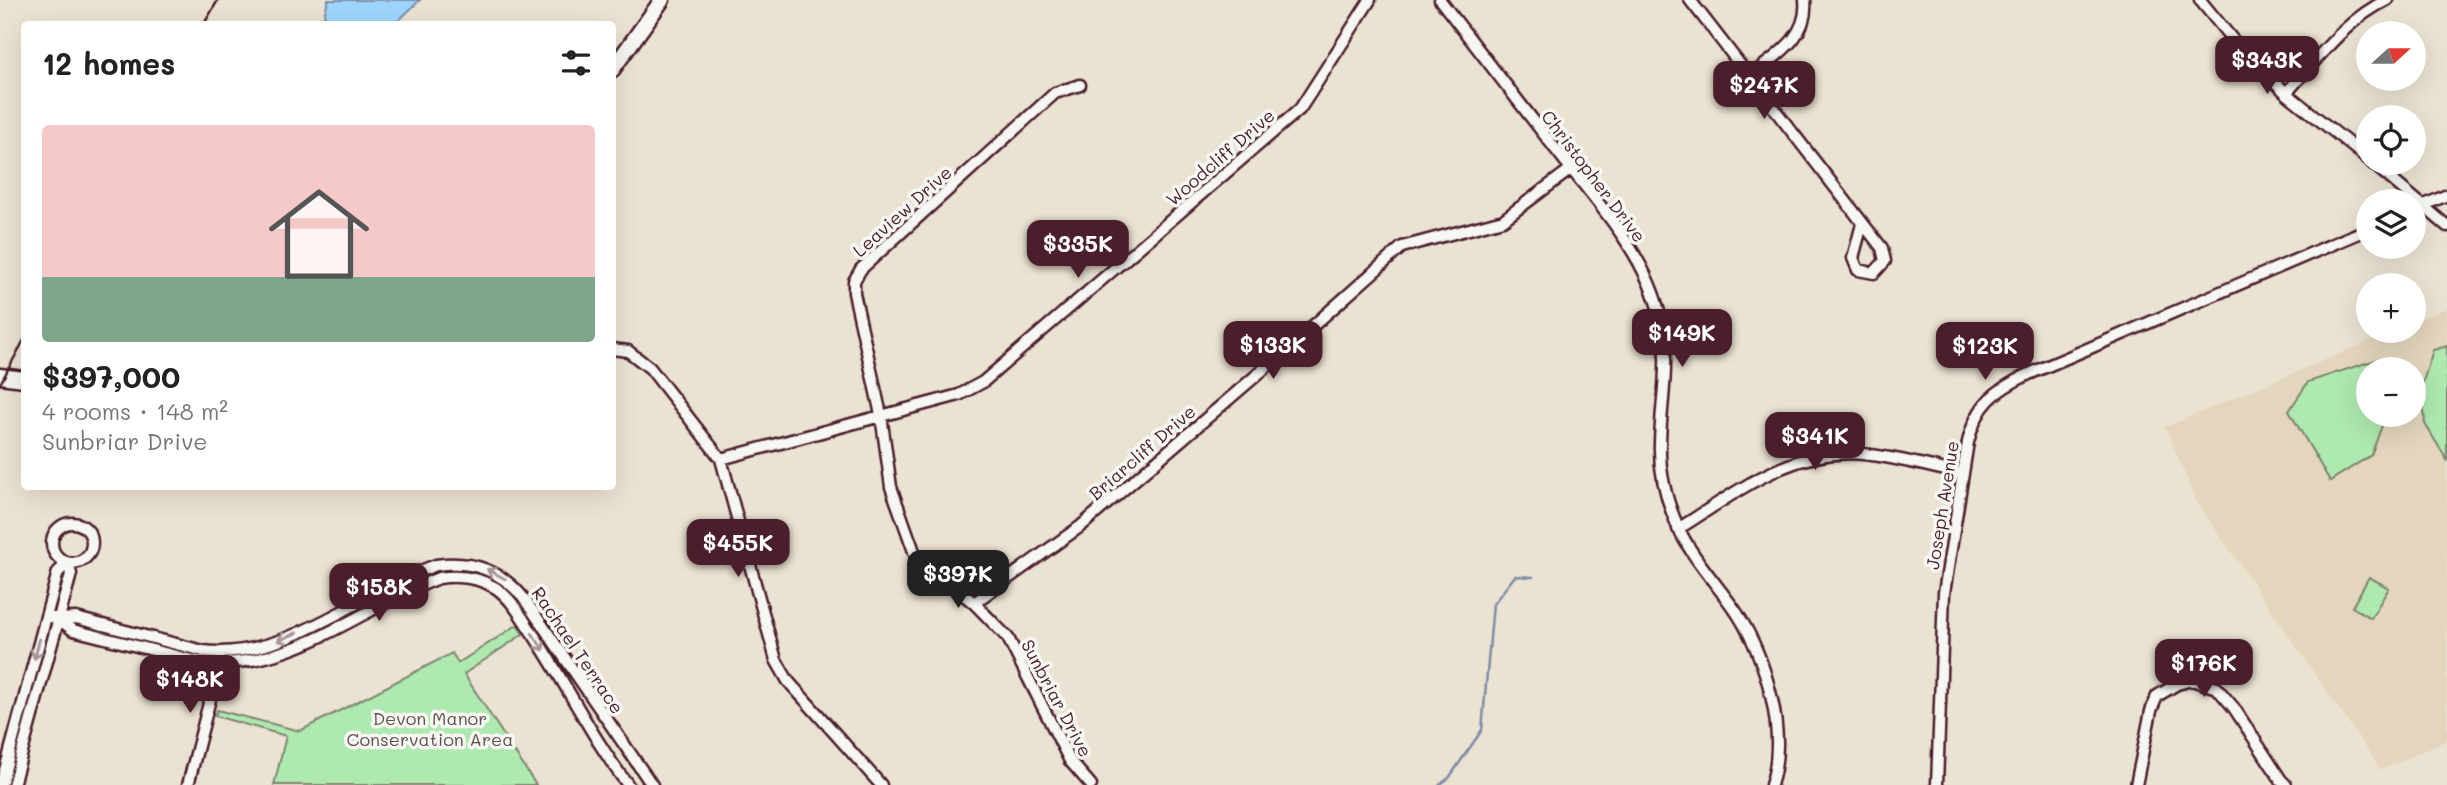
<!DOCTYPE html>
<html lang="en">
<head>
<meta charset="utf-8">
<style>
	:root { --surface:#fff; --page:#f6f6f6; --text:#222; --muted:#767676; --accent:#4a1f2b }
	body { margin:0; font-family:Mali,sans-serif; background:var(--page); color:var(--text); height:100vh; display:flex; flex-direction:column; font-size:26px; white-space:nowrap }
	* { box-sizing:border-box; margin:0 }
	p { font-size:23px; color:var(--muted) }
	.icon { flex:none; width:38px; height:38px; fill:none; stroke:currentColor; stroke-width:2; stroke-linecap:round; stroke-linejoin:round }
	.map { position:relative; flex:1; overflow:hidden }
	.side { position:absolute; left:21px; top:21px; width:595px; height:469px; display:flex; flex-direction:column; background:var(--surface); border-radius:7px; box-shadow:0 7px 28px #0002 }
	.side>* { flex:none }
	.needle { width:46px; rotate:69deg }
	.controls { position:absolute; left:2356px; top:21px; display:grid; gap:14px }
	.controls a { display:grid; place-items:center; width:70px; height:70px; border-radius:50%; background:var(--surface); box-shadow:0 7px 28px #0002; font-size:35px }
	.price { position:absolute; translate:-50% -60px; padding:0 16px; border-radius:14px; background:var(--accent); color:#fff; font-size:23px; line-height:46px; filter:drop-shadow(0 2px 4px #0008) }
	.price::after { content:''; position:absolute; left:50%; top:42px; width:21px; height:16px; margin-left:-10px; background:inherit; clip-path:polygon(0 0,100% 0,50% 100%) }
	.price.selected { background:#222; color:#fff }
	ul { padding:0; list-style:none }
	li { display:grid; align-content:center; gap:14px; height:371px; padding:0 21px }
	li span { display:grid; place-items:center; height:217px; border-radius:7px; color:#555 }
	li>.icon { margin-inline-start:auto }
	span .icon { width:126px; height:126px; fill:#fffc; stroke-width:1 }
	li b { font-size:30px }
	h2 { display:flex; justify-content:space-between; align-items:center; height:84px; padding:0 21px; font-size:30px }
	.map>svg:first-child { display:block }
	.built { fill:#e3d6bc; fill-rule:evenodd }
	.green { fill:#aee9af; stroke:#7c846d; stroke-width:2 }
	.water { fill:#9ed5fd; stroke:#7c8ca9; stroke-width:2 }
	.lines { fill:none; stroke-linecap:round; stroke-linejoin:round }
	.stream { stroke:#7c8ca9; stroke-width:2.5 }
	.minor-casing { stroke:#4a1f2b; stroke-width:15 }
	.secondary-casing { stroke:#4a1f2b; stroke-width:19 }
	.minor { stroke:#f6f6f2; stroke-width:10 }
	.secondary { stroke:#f6f6f2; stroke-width:14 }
	.rail { stroke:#4a1f2b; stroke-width:2.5 }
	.oneway { stroke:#a99598 }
	.labels { text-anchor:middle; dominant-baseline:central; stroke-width:7; stroke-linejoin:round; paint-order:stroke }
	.street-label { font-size:18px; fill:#4a1f2b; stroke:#f6f6f2 }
	.park-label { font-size:18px; fill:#63524c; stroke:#f6f6f2 }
</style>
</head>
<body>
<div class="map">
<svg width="2447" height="785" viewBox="0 0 2447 785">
	<rect width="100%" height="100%" fill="#ebe3d2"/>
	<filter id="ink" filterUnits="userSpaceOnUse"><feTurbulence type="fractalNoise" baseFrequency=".0143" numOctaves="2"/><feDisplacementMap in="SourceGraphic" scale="14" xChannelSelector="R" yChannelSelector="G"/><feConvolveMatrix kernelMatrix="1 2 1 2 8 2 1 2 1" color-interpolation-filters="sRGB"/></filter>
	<g filter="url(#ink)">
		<path class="built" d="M2447,308V740L2381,770L2197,502L2165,427L2393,331H2413V322ZM2368,369H2413V415H2368Z"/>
		<path class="green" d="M2447,346V460L2425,424L2422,385L2433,350Z
			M2378,359L2380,369H2368V415H2386L2371,455L2330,481L2289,411L2308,382Z
			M2369,577L2389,588L2371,618L2352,607Z
			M517,625L523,634L464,674L536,785H274L286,736L215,716L217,710L300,731L452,653L458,663Z"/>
		<path class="water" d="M328,0H420L395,24H322Z"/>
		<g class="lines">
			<path class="stream" d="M1439,785L1449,778L1482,730L1493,604L1515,576L1533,577"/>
			<defs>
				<path id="minor" d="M1440,0C1479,51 1518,101 1557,151C1596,201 1646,254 1660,316C1671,364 1661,397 1660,443C1659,472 1666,499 1677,525C1691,557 1717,584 1737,613C1766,658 1788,733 1771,785
					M1690,0L1882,248L1885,261L1874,273L1858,270L1853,258L1862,224
					M2200,0L2232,39L2286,93L2368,159
					M1749,77C1775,56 1809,38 1805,0
					M1080,85L1055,93L861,269L854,281V293L881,415L891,487L916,557L974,603L1008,638L1070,761L1091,785
					M2286,93C2317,60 2345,20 2387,0
					M2372,163L2447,226
					M2413,210L2447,195
					M612,349L628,351L650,368L721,459L776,660L788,681L881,785
					M721,459L959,395L983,382L1300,109L1370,0
					M52 543a20 20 0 1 1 40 0a20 20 0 1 1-40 0Z
					M1678,529C1736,493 1791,447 1863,454C1896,457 1930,467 1963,474
					M974,603L1081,526L1279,356L1402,247L1503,220L1571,169
					M46,616L59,619L76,618L203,651C286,661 361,592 436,565C473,560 502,570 525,600L652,785
					M59,619L73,630L196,661C287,675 359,608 439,578C459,575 478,577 496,588C512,599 522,618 533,634C566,683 592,738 628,785
					M1,785L58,572L68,563L71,574L13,785
					M188,785L220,660
					M1937,785L1944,593L1968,442C1977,404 1995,390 2029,374L2368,229
					M2136,785L2151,711L2157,696L2177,684L2192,680L2217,688L2234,708L2281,780L2286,785"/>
				<path id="secondary" d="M612,70L662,0
					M0,376L24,379"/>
			</defs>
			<use href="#minor" class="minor-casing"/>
			<use href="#secondary" class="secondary-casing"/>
			<use href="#minor" class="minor"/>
			<use href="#secondary" class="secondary"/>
			<path class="rail" d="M204,24L218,0
				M0,384L24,340"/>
		</g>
		<defs><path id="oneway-shaft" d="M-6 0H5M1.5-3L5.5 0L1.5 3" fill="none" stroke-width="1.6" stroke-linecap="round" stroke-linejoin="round" transform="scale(1.75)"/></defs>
		<g class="oneway">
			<use href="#oneway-shaft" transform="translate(496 574) rotate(-151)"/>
			<use href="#oneway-shaft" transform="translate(287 637) rotate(157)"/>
			<use href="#oneway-shaft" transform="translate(538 642) rotate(56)"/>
			<use href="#oneway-shaft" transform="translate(37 649) rotate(105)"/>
		</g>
	</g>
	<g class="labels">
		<g class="street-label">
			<text transform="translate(1220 157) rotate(-41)">Woodcliff Drive</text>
			<text transform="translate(1594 176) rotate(53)">Christopher Drive</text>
			<text transform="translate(902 211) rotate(-42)">Leaview Drive</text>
			<text transform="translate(1142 452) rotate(-41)">Briarcliff Drive</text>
			<text transform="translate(1942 505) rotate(-81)">Joseph Avenue</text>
			<text transform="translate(578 650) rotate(56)">Rachael Terrace</text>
			<text transform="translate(1057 698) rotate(62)">Sunbriar Drive</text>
		</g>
		<g class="park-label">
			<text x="430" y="718">Devon Manor<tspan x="430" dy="21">Conservation Area</tspan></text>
		</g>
	</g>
</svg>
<div class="controls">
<a><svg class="needle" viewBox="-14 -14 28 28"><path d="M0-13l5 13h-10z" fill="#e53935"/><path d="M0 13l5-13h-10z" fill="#767676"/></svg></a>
<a><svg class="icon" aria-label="locate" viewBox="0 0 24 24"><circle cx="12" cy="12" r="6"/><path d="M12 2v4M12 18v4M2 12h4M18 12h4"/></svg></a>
<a><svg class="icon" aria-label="layers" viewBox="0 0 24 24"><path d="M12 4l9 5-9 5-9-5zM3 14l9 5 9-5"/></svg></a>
<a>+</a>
<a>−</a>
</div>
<b class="price" style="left:2267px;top:96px">$343K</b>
<b class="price" style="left:1764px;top:121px">$247K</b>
<b class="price" style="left:1078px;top:280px">$335K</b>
<b class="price" style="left:1682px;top:369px">$149K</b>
<b class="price" style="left:1273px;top:381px">$133K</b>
<b class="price" style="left:1985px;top:382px">$123K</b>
<b class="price" style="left:1815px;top:472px">$341K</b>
<b class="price" style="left:738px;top:579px">$455K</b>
<b class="price selected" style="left:958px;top:610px">$397K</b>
<b class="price" style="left:379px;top:623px">$158K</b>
<b class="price" style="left:2204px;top:699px">$176K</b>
<b class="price" style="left:190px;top:715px">$148K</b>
<section class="side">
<h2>12 homes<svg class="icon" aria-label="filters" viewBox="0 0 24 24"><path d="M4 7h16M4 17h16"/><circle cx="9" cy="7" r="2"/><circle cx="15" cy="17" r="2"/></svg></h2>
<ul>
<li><span style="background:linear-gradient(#f6c9c9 70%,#7fa58c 0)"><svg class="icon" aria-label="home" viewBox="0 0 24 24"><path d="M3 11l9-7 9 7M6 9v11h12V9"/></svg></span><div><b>$397,000</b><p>4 rooms · 148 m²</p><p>Sunbriar Drive</p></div></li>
</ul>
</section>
</div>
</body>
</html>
